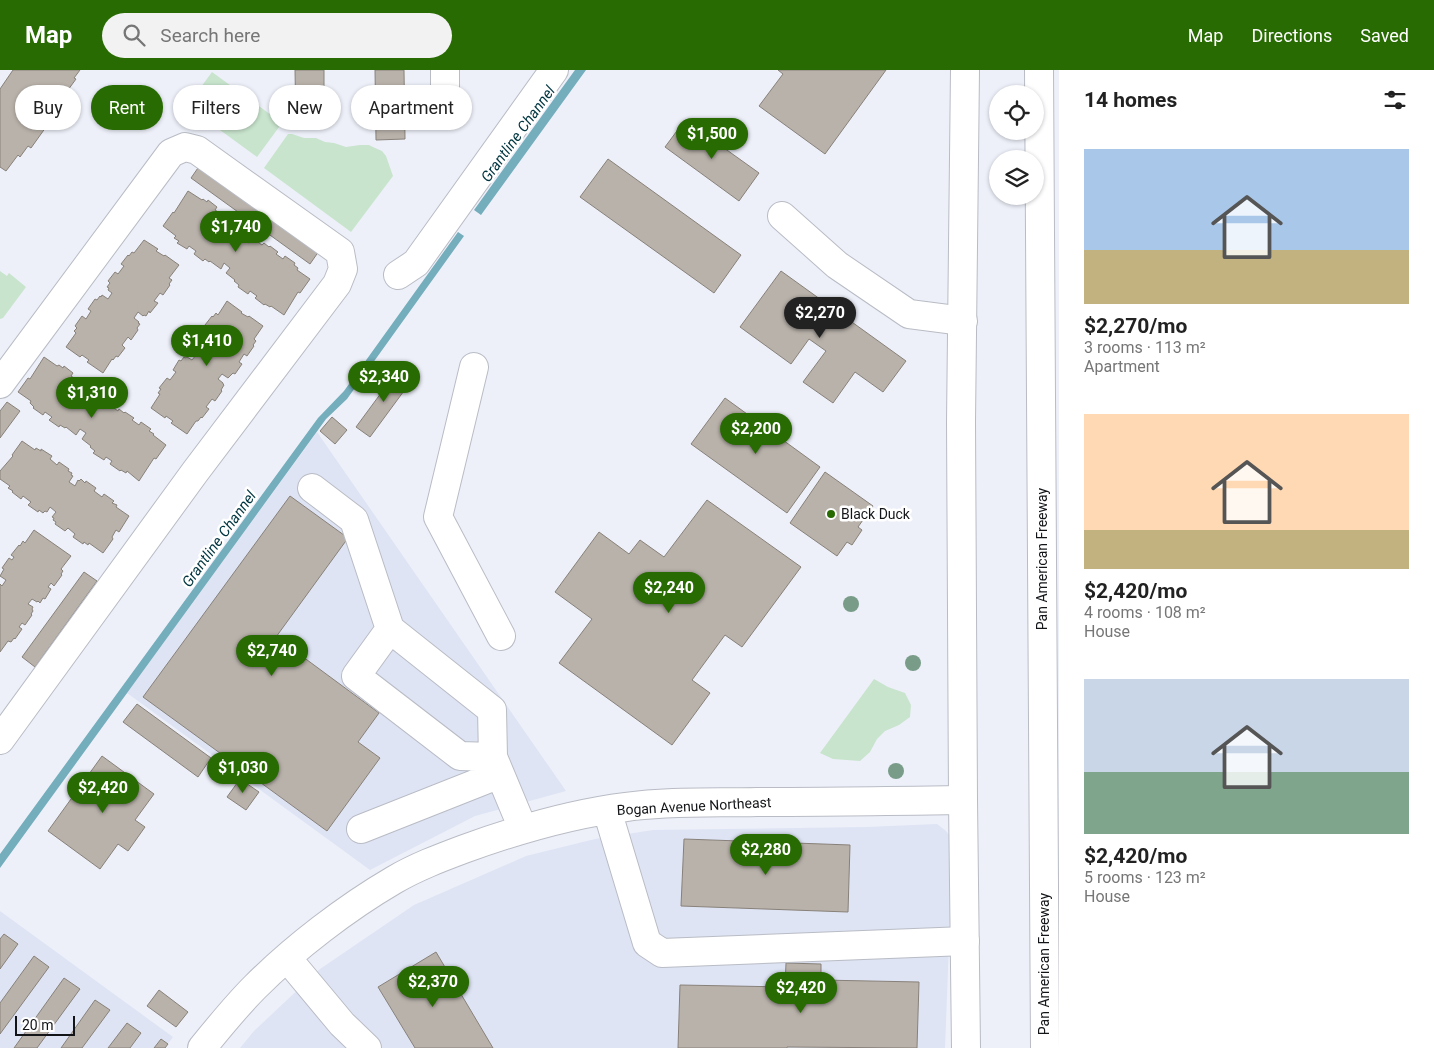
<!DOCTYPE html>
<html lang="en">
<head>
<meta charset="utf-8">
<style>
	:root { --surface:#fff; --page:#f2f2f2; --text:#222; --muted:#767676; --accent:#286b02 }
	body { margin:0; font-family:Roboto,sans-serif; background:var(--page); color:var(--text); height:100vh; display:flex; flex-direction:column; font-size:19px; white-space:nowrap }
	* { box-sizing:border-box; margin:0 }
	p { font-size:16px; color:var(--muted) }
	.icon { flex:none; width:28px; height:28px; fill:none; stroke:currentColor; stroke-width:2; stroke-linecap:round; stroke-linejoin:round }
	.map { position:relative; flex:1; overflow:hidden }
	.drawer { display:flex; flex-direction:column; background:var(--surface); width:375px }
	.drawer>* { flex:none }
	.top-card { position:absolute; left:15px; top:15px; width:475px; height:45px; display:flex; gap:10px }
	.tools { position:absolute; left:989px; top:15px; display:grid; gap:10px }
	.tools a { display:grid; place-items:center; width:55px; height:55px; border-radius:50%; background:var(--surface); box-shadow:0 1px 4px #0004; font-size:25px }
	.scale { position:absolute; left:15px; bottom:12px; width:60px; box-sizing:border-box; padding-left:5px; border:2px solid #121417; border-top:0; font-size:14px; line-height:18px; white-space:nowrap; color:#121417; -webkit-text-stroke:4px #fff; paint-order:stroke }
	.price { position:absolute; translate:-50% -42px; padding:0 11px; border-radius:18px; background:var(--accent); color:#fff; font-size:16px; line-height:32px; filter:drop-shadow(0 1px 2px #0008) }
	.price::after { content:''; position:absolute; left:50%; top:30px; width:15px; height:11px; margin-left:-8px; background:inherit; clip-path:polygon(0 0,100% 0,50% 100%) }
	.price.selected { background:#222; color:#fff }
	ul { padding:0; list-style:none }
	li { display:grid; align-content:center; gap:10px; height:265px; padding:0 25px }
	li span { display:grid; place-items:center; height:155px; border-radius:0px; color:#555 }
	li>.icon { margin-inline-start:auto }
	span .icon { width:90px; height:90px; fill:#fffc; stroke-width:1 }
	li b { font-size:21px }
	h2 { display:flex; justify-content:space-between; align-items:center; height:60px; padding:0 25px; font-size:21px }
	.pill { padding:0 18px; border-radius:22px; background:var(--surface); box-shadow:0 1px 4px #0004; font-size:18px; line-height:45px }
	.pill.selected { background:var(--accent); color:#fff }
	header { display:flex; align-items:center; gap:30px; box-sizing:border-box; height:70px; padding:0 25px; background:var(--accent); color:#fff }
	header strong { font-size:24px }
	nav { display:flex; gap:28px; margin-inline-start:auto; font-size:18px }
	.search { width:350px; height:45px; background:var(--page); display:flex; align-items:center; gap:12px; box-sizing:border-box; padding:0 18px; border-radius:28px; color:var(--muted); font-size:19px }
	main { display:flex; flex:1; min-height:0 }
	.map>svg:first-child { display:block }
	.built { fill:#dee4f4 }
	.green { fill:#c8e4cd }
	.water { fill:#74adbb }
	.building { fill:#b9b2ab; stroke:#88817a }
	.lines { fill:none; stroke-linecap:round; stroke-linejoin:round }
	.minor-casing { stroke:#b9bcc5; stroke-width:30 }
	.major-casing { stroke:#b9bcc5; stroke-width:30 }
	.highway-casing { stroke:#b9bcc5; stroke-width:30 }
	.minor { stroke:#fff; stroke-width:28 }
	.major { stroke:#fff; stroke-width:28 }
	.highway { stroke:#fff; stroke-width:28 }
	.tree { fill:#799c89 }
	.poi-dot { fill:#286b02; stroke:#fff; stroke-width:2 }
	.labels { text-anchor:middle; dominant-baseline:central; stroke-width:5; stroke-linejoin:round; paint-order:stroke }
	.poi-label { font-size:14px; fill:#121417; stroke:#fff; text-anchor:start }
	.street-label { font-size:14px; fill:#121417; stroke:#fff }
	.water-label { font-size:15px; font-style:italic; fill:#003540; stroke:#fff }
</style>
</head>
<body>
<header>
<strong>Map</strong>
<div class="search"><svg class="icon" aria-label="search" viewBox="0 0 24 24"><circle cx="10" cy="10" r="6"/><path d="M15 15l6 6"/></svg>Search here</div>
<nav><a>Map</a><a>Directions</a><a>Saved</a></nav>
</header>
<main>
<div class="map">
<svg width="1059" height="978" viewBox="0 0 1059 978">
	<rect width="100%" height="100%" fill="#edf0f9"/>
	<path class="built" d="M317,362L566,721L475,746L370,800L127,623Z
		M937,754L946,761L953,770L945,978H240L254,961L320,899L414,835L526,786L595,769L653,760L866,757Z
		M0,841L173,967L165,978H0Z"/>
	<path class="green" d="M212,2L282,53L257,87L187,36Z
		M288,64H292L304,68H316L325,72L334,73L346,77L360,75H369L375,78L382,81L386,86L393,106L351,162L264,98Z
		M0,201L7,206L9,203L26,217L3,248L0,249Z
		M874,609L888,617L905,623L911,635L910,647L899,655L885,661L877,669L870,682L860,691L833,689L820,683Z"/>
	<path class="water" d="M575,0H586L481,145L474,140Z
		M458,162L464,166L347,329L326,349L0,798V784L318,348L344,321Z"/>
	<path class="building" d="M13,0H80L74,8L76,9L68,20L71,22L31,78L28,76L20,87L18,85L6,101L0,97V19Z
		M295,0H324V57L296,58Z
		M375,0H404L405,69L376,70Z
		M778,0H886L825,84L759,36L783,4Z
		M685,50L759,103L739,131L665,77Z
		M608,89L741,185L714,223L580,127Z
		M200,95L319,181L310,194L191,108Z
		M188,121L202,130L203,129L207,132L208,130L217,137L215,140L223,145L224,143L233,149L232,151L237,154L236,155L247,163L243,169L249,173L252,168L262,175L264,173L269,177L270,176L278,182L276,184L283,189L285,186L295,193L294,195L298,198L297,200L310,209L300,223L298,222L284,245L271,236L270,237L265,234L264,235L255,228L257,226L250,221L248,224L238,217L239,215L234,211L235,210L226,203L230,198L224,193L221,199L210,191L209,192L205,189L203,191L194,184L196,181L189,176L187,179L177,173L179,171L174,168L176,166L163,156L173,142L174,143Z
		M144,170L158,179L156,181L164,186L165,185L179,195L169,208L172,210L169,214L170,215L163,225L160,223L154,231L158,233L150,243L149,241L146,246L144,245L143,246L138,242L134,248L139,252L138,253L140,254L137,258L138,260L131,270L128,267L122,275L125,278L118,287L116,286L113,290L112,289L103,303L87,292L89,290L82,285L80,287L66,277L76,263L74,261L77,258L75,256L82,246L86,249L91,241L88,239L95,229L97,230L100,226L101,227L102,225L108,229L112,223L108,220L109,218L107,217L110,213L108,211L115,202L118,204L124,196L121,194L128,185L129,186L132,182L134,183Z
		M781,201L906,291L883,322L855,302L833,333L803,312L826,281L809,269L791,294L740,257Z
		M227,231L242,242L241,243L248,247L249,246L263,256L254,269L256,271L253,275L254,276L247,286L244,284L239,292L242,294L235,304L233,303L228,308L222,304L218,309L223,313V314L224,315L221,320L222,321L215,331L212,329L206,337L209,339L202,348L201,347L198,351H196L187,364L171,353L173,351L166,346L165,348L151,338L160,324L158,323L161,319L159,318L167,308L170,310L176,302L173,300L179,290L181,291L184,287L185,288L187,287L192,290L196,285L192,281L193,280L191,278L194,274L192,273L199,263L202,266L208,257L205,255L212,246L213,247L216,243L218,245Z
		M44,287L57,296L59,295L63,298L64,296L73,303L71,306L78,311L80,309L89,315L88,317L92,320V321L102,329L98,334L104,339L108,334L118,341L119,339L124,343L125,342L134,348L132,350L139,355L141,352L151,359L149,361L154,364L153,365L166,375L156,389L154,388L139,411L127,401L126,403L121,400L120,401L110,394L112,391L106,387L104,390L93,383L95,381L90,377L91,376L82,369L86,363L80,359L76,365L66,357L65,358L60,355L59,357L49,350L52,347L45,342L43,345L33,338L34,337L30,333L31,331L18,322L28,308L30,309Z
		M398,300L412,310L370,367L356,357Z
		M725,328L820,397L787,443L691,374Z
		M7,332L20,341L0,368V341Z
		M332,347L347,360L335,374L320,361Z
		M22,371L35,380L36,378L41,381V379L52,386L50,389L57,395L59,392L69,399L68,401L72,403L71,405L73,406L69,412L75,416L78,410L79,411L81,409L85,413L86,411L96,418L94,421L102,427L104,424L114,431L112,433L117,435L116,437L129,446L119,462L116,460L112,467L113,469L103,483L89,473L88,475L84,472L83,474L73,467L75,464L68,458L65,461L55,454L56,452L53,450L54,448L52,447L56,442L50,437L47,442L45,441L43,443L39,440L38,442L28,435L31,432L23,426L21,429L12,422L13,421L8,418L10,416L0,409V401L13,386L12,385Z
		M825,402L873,436L858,457L862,460L852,475L847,472L837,486L790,453Z
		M290,426L348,468L276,567L379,643L358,672L380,688L327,761L143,627Z
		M707,430L801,497L742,577L725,565L692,610L710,623L672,675L559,593L592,549L555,522L599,462L629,484L640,470L664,487Z
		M34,460L71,486L61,499L63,501L61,504L62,505L54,516L51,513L48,517L51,519L45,529L43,528L40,533L38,531L37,532L32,529L28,534L33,537L32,539L33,541L31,544L32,545L25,555L22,553L19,557L22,559L15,569L14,568L11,572L8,571L0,582V514L2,516L6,510L0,506L4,499L2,498L9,488L12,490L14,487L11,485L19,475L20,476L23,471L25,473Z
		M84,502L97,511L35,597L22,587Z
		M137,634L211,688L198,707L123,652Z
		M102,686L154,724L135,750L145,757L128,781L118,774L100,799L48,761Z
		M240,709L259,722L246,740L227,727Z
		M684,769L850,775L848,842L681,836Z
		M4,864L18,874L0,899V869Z
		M436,882L493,978H415L378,917Z
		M34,886L49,897L0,964V933Z
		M786,893L821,894V910L919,912L917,978L787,977V978H678L680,915L785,917Z
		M64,908L80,919L37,978H14Z
		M159,920L188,942L176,957L147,936Z
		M95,930L110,940L82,978H61Z
		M127,953L141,963L130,978H108Z
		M161,969L168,974L165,978H154Z"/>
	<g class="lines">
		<defs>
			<path id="minor" d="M445,19V0
				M782,146L837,195L909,244L963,251
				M398,205L416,193L554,0
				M474,297L438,447L501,566
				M0,314L171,83L185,77L197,80L340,182L343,199L337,214L195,402L0,670
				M312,418L354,450L390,559
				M493,687L460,686L356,606L390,559L492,640L493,687L523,759
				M607,740L647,873L662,883L965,871
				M361,759L500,704
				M287,888L342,954L367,978
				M202,978C219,957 236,936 255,917C294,878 346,838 394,810C416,797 440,788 464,779C516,760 570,744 626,737C668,731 714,733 757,732C825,732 894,731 963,730"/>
			<path id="major" d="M965,0L961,352L963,730L966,978"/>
			<path id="highway" d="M1039,0L1045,978"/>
		</defs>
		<use href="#minor" class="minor-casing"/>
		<use href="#major" class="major-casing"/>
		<use href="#highway" class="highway-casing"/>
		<use href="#minor" class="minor"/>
		<use href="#major" class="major"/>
		<use href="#highway" class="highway"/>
	</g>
	<g class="tree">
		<circle cx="851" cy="534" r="8"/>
		<circle cx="913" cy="593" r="8"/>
		<circle cx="896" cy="701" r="8"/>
	</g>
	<circle class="poi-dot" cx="831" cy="444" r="5"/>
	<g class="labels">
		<g class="poi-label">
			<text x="841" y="444">Black Duck</text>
		</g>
		<g class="street-label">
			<text transform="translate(1042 489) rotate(-90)">Pan American Freeway</text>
			<text transform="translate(694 736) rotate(-3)">Bogan Avenue Northeast</text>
			<text transform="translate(1044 894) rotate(-90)">Pan American Freeway</text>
		</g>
		<g class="water-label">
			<text transform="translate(518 64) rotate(-54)">Grantline Channel</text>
			<text transform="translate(219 469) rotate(-54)">Grantline Channel</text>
		</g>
	</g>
</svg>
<div class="tools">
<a><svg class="icon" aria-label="locate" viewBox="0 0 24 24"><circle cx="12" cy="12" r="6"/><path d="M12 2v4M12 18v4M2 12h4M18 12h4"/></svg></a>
<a><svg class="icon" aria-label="layers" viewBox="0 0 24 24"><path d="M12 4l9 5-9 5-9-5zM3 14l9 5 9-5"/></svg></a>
</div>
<div class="scale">20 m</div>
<b class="price" style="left:712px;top:90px">$1,500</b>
<b class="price" style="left:236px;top:183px">$1,740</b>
<b class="price selected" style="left:820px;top:269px">$2,270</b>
<b class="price" style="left:207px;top:297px">$1,410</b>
<b class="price" style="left:384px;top:333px">$2,340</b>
<b class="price" style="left:92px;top:349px">$1,310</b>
<b class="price" style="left:756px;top:385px">$2,200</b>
<b class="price" style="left:669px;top:544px">$2,240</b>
<b class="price" style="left:272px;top:607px">$2,740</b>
<b class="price" style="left:243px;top:724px">$1,030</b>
<b class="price" style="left:103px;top:744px">$2,420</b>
<b class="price" style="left:766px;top:806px">$2,280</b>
<b class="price" style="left:433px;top:938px">$2,370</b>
<b class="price" style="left:801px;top:944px">$2,420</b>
<div class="top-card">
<a class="pill">Buy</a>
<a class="pill selected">Rent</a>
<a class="pill">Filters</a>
<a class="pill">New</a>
<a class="pill">Apartment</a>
</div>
</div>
<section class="drawer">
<h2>14 homes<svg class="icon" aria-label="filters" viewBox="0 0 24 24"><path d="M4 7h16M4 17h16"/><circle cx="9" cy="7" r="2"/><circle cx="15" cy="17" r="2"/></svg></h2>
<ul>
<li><span style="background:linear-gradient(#a9c7e8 65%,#c2b280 0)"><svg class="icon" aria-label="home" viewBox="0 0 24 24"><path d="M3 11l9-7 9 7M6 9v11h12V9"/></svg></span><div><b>$2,270/mo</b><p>3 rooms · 113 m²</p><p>Apartment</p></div></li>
<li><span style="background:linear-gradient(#ffd9b3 75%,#c2b280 0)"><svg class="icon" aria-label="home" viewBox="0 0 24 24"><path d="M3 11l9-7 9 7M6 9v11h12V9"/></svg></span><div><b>$2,420/mo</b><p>4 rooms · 108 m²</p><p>House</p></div></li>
<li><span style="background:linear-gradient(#c9d6e8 60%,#7fa58c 0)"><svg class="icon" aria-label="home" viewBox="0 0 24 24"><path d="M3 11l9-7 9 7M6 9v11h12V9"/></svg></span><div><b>$2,420/mo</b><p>5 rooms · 123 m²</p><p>House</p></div></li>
</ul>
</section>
</main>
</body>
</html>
